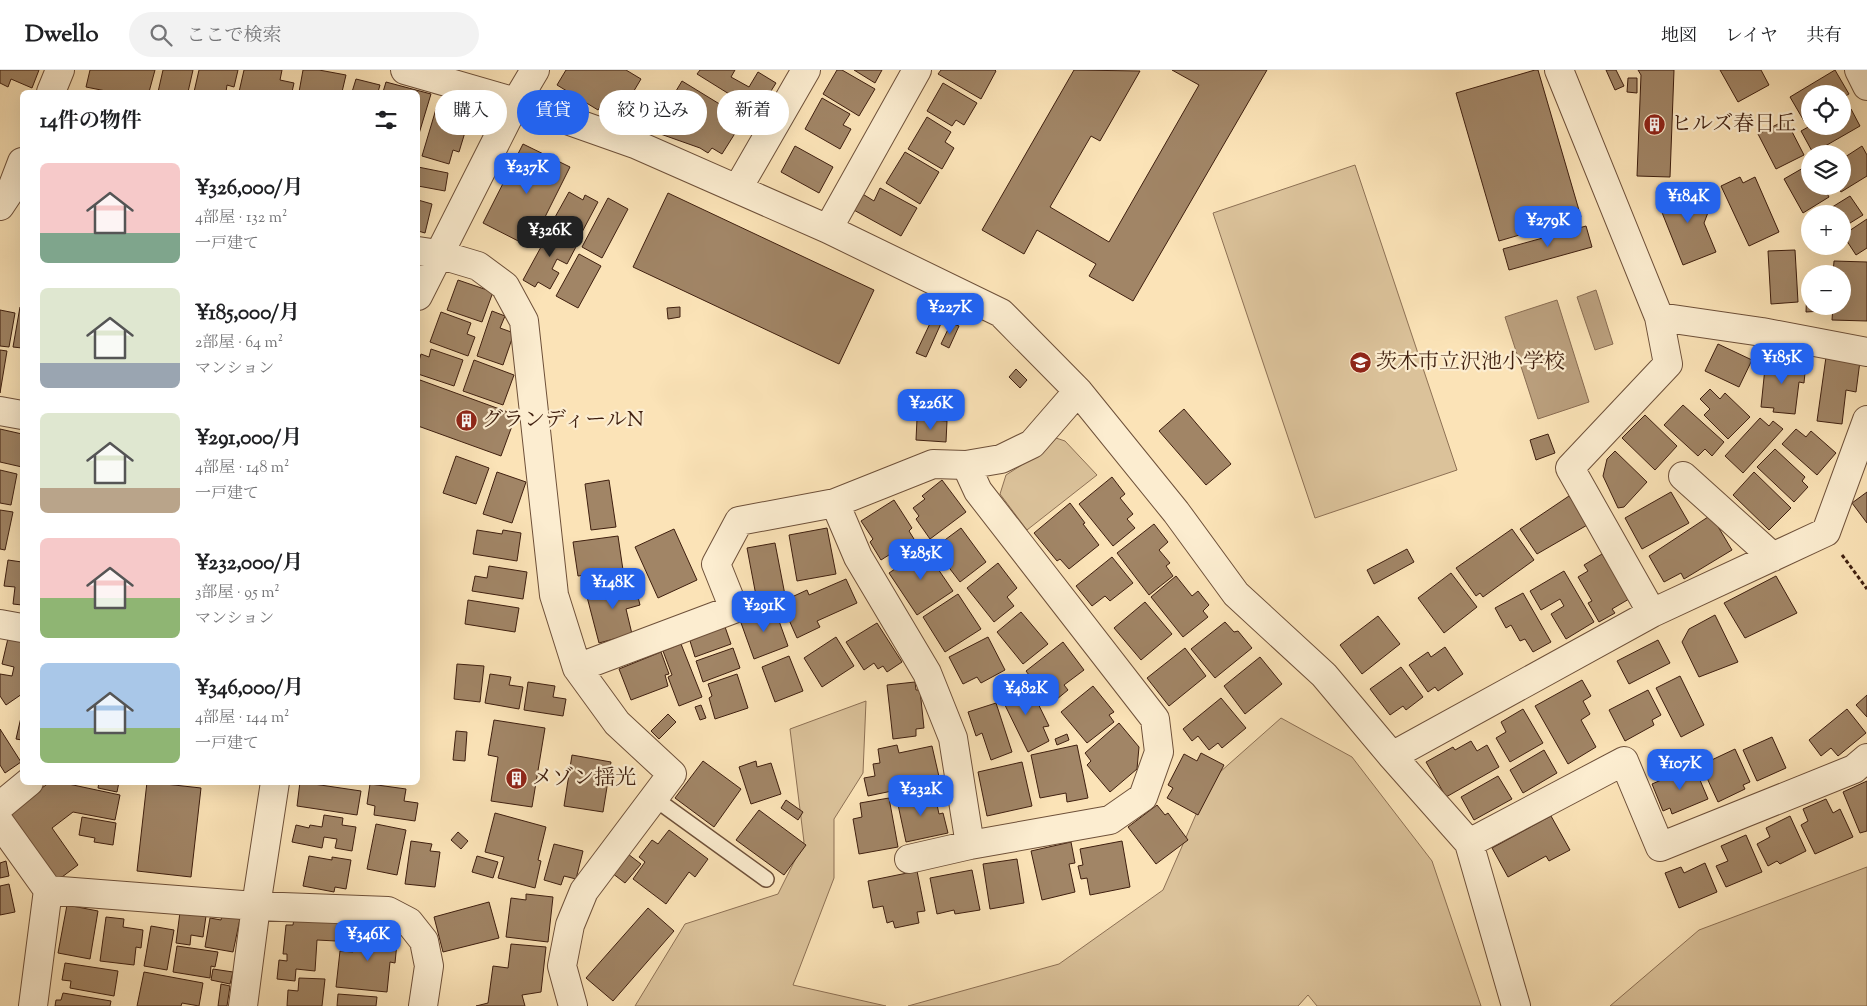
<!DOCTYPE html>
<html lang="ja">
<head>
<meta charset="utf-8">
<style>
	:root { --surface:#fff; --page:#f2f2f2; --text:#202124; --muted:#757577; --line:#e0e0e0; --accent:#2563eb }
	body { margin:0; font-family:"Sorts Mill Goudy","Noto Serif JP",serif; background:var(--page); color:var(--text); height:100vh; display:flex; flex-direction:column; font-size:19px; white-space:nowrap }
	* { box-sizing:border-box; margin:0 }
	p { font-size:16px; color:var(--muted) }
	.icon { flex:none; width:28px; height:28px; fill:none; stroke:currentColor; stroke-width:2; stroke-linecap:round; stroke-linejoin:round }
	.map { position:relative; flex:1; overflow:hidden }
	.side { position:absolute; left:20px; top:20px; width:400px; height:695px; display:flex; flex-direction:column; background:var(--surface); border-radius:8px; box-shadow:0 5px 20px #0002 }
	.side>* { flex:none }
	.top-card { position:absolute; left:435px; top:20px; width:475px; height:45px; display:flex; gap:10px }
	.controls { position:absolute; left:1801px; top:15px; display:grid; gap:10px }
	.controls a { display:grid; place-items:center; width:50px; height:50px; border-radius:50%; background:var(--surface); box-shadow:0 5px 20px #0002; font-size:25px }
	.price { position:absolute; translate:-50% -42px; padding:0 11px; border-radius:10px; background:var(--accent); color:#fff; font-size:16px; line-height:32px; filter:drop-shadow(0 1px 2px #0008) }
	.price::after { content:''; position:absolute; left:50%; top:30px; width:15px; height:11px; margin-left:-8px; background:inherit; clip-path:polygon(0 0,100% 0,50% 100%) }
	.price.active { background:#222; color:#fff }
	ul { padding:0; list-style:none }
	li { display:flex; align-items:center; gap:15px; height:125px; padding:0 20px }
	li span { display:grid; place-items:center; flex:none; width:140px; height:100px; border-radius:8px; color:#555 }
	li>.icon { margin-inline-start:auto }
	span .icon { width:60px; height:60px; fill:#fffc; stroke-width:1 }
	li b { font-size:21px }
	h2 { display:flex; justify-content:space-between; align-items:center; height:60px; padding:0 20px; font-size:21px }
	.chip { padding:0 18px; border-radius:22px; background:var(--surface); box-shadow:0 5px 20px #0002; font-size:18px; line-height:45px }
	.chip.active { background:var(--accent); color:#fff }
	header { display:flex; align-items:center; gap:30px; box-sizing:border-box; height:70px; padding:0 25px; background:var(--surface); border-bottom:1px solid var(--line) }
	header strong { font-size:24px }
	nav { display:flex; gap:28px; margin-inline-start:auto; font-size:18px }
	.search { width:350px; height:45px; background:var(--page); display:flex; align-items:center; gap:12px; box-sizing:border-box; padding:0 18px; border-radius:28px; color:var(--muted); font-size:19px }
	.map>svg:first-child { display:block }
	.green { fill:#dbc29a; stroke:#8d7054 }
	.water { fill:#bba07e; stroke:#896c52 }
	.building { fill:#a18566; stroke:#3f1f0f }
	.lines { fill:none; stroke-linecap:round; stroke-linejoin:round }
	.lane-casing { stroke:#6e5039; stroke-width:18 }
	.street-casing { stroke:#6e5039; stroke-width:30 }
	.path { stroke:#3f1f0f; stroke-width:3; stroke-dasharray:4 2.5; stroke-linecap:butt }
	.lane { stroke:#fcedd0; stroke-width:15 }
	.street { stroke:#fcedd0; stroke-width:28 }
	.labels { text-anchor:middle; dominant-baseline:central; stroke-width:4.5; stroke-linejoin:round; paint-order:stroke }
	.poi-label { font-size:21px; fill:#3f1f0f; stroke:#fcedd0; text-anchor:start }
</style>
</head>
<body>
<header>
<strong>Dwello</strong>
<div class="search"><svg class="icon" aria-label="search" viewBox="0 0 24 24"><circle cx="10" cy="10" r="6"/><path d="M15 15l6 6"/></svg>ここで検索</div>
<nav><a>地図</a><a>レイヤ</a><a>共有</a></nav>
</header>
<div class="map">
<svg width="1867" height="936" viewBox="0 0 1867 936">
	<rect width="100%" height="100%" fill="#fbe3b7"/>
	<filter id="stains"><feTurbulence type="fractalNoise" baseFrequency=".004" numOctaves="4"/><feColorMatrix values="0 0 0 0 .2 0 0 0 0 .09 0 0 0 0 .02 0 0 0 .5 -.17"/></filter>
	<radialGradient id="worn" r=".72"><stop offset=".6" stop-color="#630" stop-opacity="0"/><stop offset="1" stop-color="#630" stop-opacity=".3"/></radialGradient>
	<path class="green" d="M1355,95L1457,400L1315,448L1213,143Z
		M1056,368L1065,371L1097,405L1027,460L1000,424L1006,405L1045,380Z
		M866,631L863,703L834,749V808L793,915L886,936H635L685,854L778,824L804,772L790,659Z
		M1281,648L1352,687L1432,791L1481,936H1317L1308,925L1298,936H908L1059,894L1163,820L1211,710Z
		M1867,797V936H1610L1699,860Z"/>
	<path class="water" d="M1596,220L1613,274L1595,280L1577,227Z
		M1557,230L1589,332L1538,349L1505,247Z"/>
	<path class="building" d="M0,0H39L32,18L11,9L8,17L0,13Z
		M90,0H155L149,22H111L86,17Z
		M163,0H193L188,22H158Z
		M199,0H238L234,17L227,15L226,22H194Z
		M244,0H282L280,10L294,13L292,22H239Z
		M303,0H319L346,5L342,22H299Z
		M566,0H626L641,9L619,46L601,35L598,40L557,15Z
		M700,0H735L731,7L749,17L758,2L776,13L758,42L697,4Z
		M837,0H842L875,19L859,46L823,24Z
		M854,0H882L875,13Z
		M941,0H995L996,1L981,29L938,4Z
		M1074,0L1140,1L1100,71L1091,66L1050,137L1109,172L1199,15L1172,0H1267L1133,231L1089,206L1096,194L1037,160L1024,184L982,160Z
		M1535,0H1538L1581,147L1499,171L1456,23Z
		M1606,0H1616L1624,16L1615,20Z
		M1638,0H1674L1670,107L1637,106L1641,5Z
		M1720,0H1761L1769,15L1738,32Z
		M1835,0L1849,24L1842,28V24H1810V47L1804,51L1790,27Z
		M1628,8H1637V23L1627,22Z
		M356,9L380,15L378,22H352Z
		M682,11L744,49L722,84L712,78L708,83L700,78L652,61Z
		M386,12L431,24L418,67V22H383Z
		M943,13L977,33L964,55L956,50L952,56L927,41Z
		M822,28L850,44L843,55L851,59L840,79L805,59Z
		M436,39L469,49L459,82L453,80L449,94L422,86Z
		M1851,39L1860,56L1813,83L1801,61L1810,56H1842V44Z
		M927,47L951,62L945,72L954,78L942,99L908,79Z
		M1786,50L1804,85L1776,99L1758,64Z
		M523,74L570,97L530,177L483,153Z
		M795,76L833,97L819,123L781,102Z
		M1862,76L1867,85V106L1841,122L1837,116H1842V89Z
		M905,82L939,102L920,134L886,113Z
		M1810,94V116H1823L1829,127L1803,143L1784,109Z
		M418,97L448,103L445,121L418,116Z
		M1740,107L1743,113L1755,107L1779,162L1749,176L1721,116Z
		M1695,115L1700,127L1712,132L1704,153L1716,182L1683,195L1657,130Z
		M880,118L917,138L901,166L852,139L861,123L874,131Z
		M569,122L583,130L585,125L598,132L581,164L554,149Z
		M668,123L874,220L839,294L633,197Z
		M1850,126L1863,145L1842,158V144H1821Z
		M608,128L628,139L602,188L582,177Z
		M418,130L432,134L425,163L418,161Z
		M1867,149V178L1856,185L1843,165Z
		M546,156L578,173L567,194L557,189L552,199L559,203L550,219L538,212L535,217L523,210L541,177L537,174Z
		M1586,156L1592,177L1509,200L1503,179Z
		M1795,180L1798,232L1771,234L1768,181Z
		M579,184L601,196L578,238L556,226Z
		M1834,191L1867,192V251L1832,250L1833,236H1842V204H1833Z
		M458,210L493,222L482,252L447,240Z
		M1807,215H1810V236H1822V241L1806,242Z
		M20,237L22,238V278L13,277Z
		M680,237V247L668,249L667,238Z
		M0,240L15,243L9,277L0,276Z
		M492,241L505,246L500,258L514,263L503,295L477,286Z
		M441,242L471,253L467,264L475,267L468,286L430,272Z
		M934,245L943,249L926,287L916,283Z
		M951,253L959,256L949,278L941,274Z
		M1718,274L1752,290L1739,317L1705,301Z
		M431,279L463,290L454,316L418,304V294L421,284L429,287Z
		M0,280L7,281L0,323Z
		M1826,287L1860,291L1856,322L1846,320L1842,354L1817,351Z
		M1766,288L1806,292L1804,313L1799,312L1795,344L1773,342L1774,338L1761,337Z
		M474,290L514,305L503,335L463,321Z
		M1016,299L1027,310L1020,318L1009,307Z
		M420,310L516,345L501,386L418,356V316Z
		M1710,319L1720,329L1725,323L1750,347L1728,369L1704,345L1710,339L1700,329Z
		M1683,335L1724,372L1712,386L1705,379L1698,386L1664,355Z
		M1184,339L1231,394L1206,415L1159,361Z
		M1645,345L1677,376L1655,400L1622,368Z
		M1760,348L1769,356L1773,351L1783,359L1743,403L1725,386Z
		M917,349L947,351L946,372L916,370Z
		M0,359L22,364V397L0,392Z
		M1796,359L1806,367L1811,361L1836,383L1817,405L1782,374Z
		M1548,364L1555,383L1536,390L1530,370Z
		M1775,379L1805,407L1802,411L1808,417L1794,432L1757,397Z
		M1615,381L1647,412L1624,437L1618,438L1603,406L1607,389Z
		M456,386L489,398L476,434L443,423Z
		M0,400L17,404L11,435L0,433Z
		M497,402L526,412L512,453L483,444Z
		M1754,402L1791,438L1769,460L1733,425Z
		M1112,407L1125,424L1120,428L1133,444L1127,449L1135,458L1113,476L1079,434Z
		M609,410L616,457L591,460L585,414Z
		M942,410L966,442L930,469L916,449L919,446L913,438L925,429L922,426Z
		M1671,422L1689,453L1642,479L1625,448Z
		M1867,422V453L1852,433Z
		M1569,426L1589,454L1537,484L1520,459Z
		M894,430L912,458L909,461L914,469L881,490L870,472L873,469L861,451Z
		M1070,433L1085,453L1083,454L1099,475L1069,499L1060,489L1057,491L1034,463Z
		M0,440L13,442L5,480L0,479Z
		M1711,445L1732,480L1684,509L1681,503L1664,512L1649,486Z
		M1154,454L1168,472L1159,480L1170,493L1166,496L1173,506L1149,525L1117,483Z
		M827,458L836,504L797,511L789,465Z
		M961,458L986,492L960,512L934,478Z
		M674,459L697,510L658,528L635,477Z
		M1512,459L1534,490L1483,527L1480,523L1476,526L1456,498Z
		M477,460L502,464L503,460L521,463L517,491L473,484Z
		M618,466L623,500L578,506L573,472Z
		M775,473L785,525L757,531L747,478Z
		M928,477L939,493L936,496L953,521L917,545L889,503Z
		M1407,479L1414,492L1374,514L1367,500Z
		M1602,484L1629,529L1612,539L1615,543L1599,552L1588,533L1592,531L1578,507L1588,501L1584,495Z
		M1112,487L1133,513L1110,531L1105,526L1092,536L1076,516Z
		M8,490L22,492V535L13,534L15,517L4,516Z
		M998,493L1017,518L1007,527L1014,536L994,552L967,518Z
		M489,496L527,502L523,529L472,521L475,506L487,508Z
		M1564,501L1594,552L1566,569L1551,544L1564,536L1560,529L1541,540L1530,521Z
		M1451,503L1477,537L1444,563L1418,528Z
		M1176,506L1192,526L1198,521L1209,535L1203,541L1208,547L1183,567L1151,527Z
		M1776,506L1797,543L1745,568L1724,533Z
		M846,509L857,533L817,551L820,557L797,568L781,532L807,520L809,525Z
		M634,511L640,535L626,539L632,564L599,573L586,523Z
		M1523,523L1551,572L1533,582L1525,569L1520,571L1511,555L1506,558L1495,538Z
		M958,524L981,559L945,582L923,547Z
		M468,530L519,538L515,562L465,554Z
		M1145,532L1172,564L1141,590L1114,558Z
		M774,537L788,576L754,589L740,550Z
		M1021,542L1048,574L1023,594L997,562Z
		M1715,545L1738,592L1699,607L1682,572L1689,559Z
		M1378,546L1400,574L1362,604L1340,575Z
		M1225,552L1234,562L1238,561L1252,578L1215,608L1191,579Z
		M877,553L902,592L887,602L883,596L878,599L874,593L864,600L846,572Z
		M724,554L731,574L695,587L690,571L699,567L698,563Z
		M9,564L22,567V624L6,635L0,626V604L12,606L14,597L2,594Z
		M836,567L854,596L822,617L804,588Z
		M988,567L1005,600L981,613L977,607L963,614L949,587Z
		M1658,570L1670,593L1629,614L1617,591Z
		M1063,572L1084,600L1064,615L1068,620L1051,634L1026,601Z
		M681,574L702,627L679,636L668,607L672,605L663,581Z
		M1445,577L1463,604L1438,621L1435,617L1428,622L1409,595L1428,582L1431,587Z
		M733,578L740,598L703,612L696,591Z
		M1185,578L1206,606L1169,636L1147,608Z
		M661,582L669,604L665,605L668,616L631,630L619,599Z
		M789,586L803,621L775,632L762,597Z
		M1260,587L1282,614L1245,644L1224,616Z
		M457,594L484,596L480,632L454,629Z
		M1401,597L1423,627L1406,640L1403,636L1390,645L1370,619Z
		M490,604L511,607L509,615L523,617L519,639L485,633Z
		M737,604L748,638L715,649L709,628L712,626L708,614Z
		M1680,606L1704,655L1681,667L1656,618Z
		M1582,610L1591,626L1583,631L1590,644L1581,650L1596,677L1568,694L1535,636Z
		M1027,611L1049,656L1043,657L1049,671L1028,682L1000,625Z
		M528,612L555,616L553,627L566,629L563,646L524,640Z
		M915,612L916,620H920L924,658L916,659V666L893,669L887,615Z
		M1093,616L1114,642L1109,645L1114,652L1087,673L1061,642Z
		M1648,620L1661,645L1652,650L1654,655L1625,671L1609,640Z
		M1867,625V647L1856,635Z
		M1221,628L1246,658L1222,678L1218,673L1209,680L1198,666L1192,671L1183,659Z
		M996,633L1012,682L991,690L982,663L976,666L968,642Z
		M701,635L706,648L700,650L695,637Z
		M1523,639L1543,673L1510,692L1496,668L1506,662L1501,652Z
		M1847,639L1866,663L1838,686L1831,678L1821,686L1809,670Z
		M22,643V670L16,669Z
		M668,644L676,652L659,669L651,661Z
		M494,650L545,658L532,737L491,731L498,687L488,685Z
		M1119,653L1139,677L1137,699L1110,722L1087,695L1091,691L1085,683Z
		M0,659L21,692L5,703L0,695Z
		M456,661L467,662L465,691L453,690Z
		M1067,664L1069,670L1057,675L1055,669Z
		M1772,667L1786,698L1757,711L1743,680Z
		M1471,671L1477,681L1487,675L1499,697L1446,727L1426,692L1453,677L1455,680Z
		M897,675L899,683L932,676L940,711L868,726L864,708L875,706L873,694L880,693L878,679Z
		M1077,675L1088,728L1067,732L1066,723L1040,728L1031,685Z
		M1735,679L1750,712L1743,715L1745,719L1718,732L1701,695Z
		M1544,680L1557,703L1523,723L1510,700Z
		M1201,683L1224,695L1198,745L1167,728L1173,718L1168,715L1184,684L1197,691Z
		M572,685L611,692L603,742L564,736Z
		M703,691L741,719L714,757L675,728Z
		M756,691L757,697L771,693L781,724L751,734L739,697Z
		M1022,692L1032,736L987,746L978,702Z
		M1694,696L1708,729L1672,744L1670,738L1663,741L1652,714Z
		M1498,706L1512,729L1474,750L1461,727Z
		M1867,711V761L1860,763L1843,722Z
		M50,712H59L120,725L115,750L73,742L52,758L78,795L54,813L5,745Z
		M99,712H119L117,722L98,718Z
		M147,712L201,718L191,807L137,801Z
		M300,712L361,721L357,745L297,736Z
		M370,714L406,719L404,731L418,733L415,751L374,745L375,736L367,734Z
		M934,721L939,744L943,743L948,763L906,772L897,730Z
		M889,728L898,777L859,784L853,749L862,747L860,733Z
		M1826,729L1833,743L1840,739L1853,767L1815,784L1801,755L1808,751L1803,739Z
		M786,730L803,742L798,750L781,738Z
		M1157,735L1165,745L1168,743L1188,770L1156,794L1128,757Z
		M759,740L806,775L784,805L736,770Z
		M495,743L546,757L538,790L541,791L535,818L498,808L504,787L485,782Z
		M324,745L343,748L342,755L356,757L352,781L335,778L337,769L324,767L322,778L292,772L296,755L309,758L310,755L322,757Z
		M1551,746L1570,780L1549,791L1546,786L1508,807L1492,778Z
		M1790,746L1806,781L1780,794L1777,791L1768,796L1757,774L1770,767L1766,758Z
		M82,747L116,753L113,775L94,772L95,768L79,765Z
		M376,754L406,760L397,805L367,799Z
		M669,760L708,789L695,807L689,802L666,834L633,809L645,792L639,787L652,770L658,774Z
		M458,762L468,771L461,779L451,770Z
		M1746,765L1762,802L1726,817L1716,796L1728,791L1721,776Z
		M411,771L432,774L430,781L440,782L435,817L405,814Z
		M1122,771L1130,817L1090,825L1087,808L1081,809L1078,796L1083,795L1080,779Z
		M1071,772L1075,793L1069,794L1075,822L1042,830L1031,781Z
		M554,774L583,781L576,809L564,806L561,815L544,810Z
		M628,784L641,794L625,813L612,803Z
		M309,786L332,790V787L351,790L346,819L335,817L334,822L303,816Z
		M477,786L498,792L493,808L472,802Z
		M1017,789L1024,833L990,839L983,794Z
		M6,791L9,806L0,808V793Z
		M1705,793L1717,822L1679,838L1665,803L1681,797L1684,803Z
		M972,800L980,840L955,844L954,840L937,844L930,808Z
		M917,801L925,841L917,842L919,853L895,858L893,851L887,853L883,836L873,838L868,811Z
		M9,814L15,842L0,845V816Z
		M526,824L553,827L548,872L506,867L511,828L526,830Z
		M489,832L499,868L443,882L434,847Z
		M67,835L98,841L90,889L58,883Z
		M648,838L674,861L613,931L586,908Z
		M180,842L206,846L203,867L191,865L190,875L176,873Z
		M222,846L240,849L233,882L205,877L210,848L221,850Z
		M106,847L124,849L123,857L143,860L141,878L136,877L134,895L100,891Z
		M294,849L338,853L336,871L317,870L315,901L296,899L295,911L277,909L279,890L287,891V884H283L286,855H293Z
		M151,856L174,860L167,900L144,896Z
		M368,859L398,863L395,893L390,892L387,922L336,917L340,881L353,882L355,864L367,866Z
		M511,874L546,877L541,922L522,925L525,936H476L488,933L493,896L508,898Z
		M177,876L218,882L215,897L211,896L210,908L173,902Z
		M65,893L118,901L114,926L70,918L71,911L62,910Z
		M213,899L233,902L230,914L211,910Z
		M144,902L203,913L199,936L182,933L181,936H137Z
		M299,908L325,909L322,936H287L288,920L298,921Z
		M221,914L230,916L227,936H218Z
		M63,923L111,931L110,936H55L56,930H61Z
		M338,924L377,927L376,936H337Z"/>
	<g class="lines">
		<defs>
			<path id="lane" d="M654,728L766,809"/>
			<path id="street" d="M405,0L516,32L635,74L828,159L1001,243L1078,321L1176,442L1236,524L1324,605L1392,686L1469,773L1516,936
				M1559,0L1659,247L1668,294L1570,398L1652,543
				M1859,0L1867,16
				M51,22L60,0
				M738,118L806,0
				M0,136L12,118L22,92
				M828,159L917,0
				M418,181L438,184L478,196L505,216L524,251L554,525L577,598L617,653L672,704L584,821L570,855L562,896L573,936
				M418,226L516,32L535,0
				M1659,247L1762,262L1867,282
				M0,341L22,345
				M1683,406L1773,487
				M835,433L858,487L927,603L953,668L970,775
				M0,554L22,558
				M577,598L734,539L716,494L739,451L835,433L933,394L966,395L1001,389L1032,374L1078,321
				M1392,686L1652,543L1826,462L1867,350
				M0,736L29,712
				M0,753L48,820L33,936
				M1469,773L1624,691L1660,777L1854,699L1867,688
				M909,789L970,775L1110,750L1143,727L1159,682L1155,649L978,421L966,395
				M48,820L256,836L388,841L409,852L424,871L429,896L423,936
				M243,936L256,836L275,712"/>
		</defs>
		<use href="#lane" class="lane-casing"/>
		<use href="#street" class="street-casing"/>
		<path class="path" d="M1842,485L1867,519"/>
		<use href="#lane" class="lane"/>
		<use href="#street" class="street"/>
	</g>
	<defs>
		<symbol id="building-disc" viewBox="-11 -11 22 22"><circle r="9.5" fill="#8f2418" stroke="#fcedd0"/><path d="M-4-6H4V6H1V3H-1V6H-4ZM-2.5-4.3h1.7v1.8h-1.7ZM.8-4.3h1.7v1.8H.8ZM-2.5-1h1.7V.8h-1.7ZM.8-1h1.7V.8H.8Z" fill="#fff"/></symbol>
		<symbol id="school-disc" viewBox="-11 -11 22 22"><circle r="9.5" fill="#8f2418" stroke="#fcedd0"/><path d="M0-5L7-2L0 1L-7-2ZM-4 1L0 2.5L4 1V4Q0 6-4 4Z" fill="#fff"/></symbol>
	</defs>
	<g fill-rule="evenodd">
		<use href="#building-disc" x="1642" y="42" width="25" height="25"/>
		<use href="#school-disc" x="1348" y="280" width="25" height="25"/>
		<use href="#building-disc" x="454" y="338" width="25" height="25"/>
		<use href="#building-disc" x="504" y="696" width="25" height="25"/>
	</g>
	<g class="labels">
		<g class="poi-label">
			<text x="1671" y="55">ヒルズ春日丘</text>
			<text x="1376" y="293">茨木市立沢池小学校</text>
			<text x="482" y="351">グランディールN</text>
			<text x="532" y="709">メゾン揺光</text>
		</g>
	</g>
	<rect width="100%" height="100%" filter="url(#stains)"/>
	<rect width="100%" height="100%" fill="url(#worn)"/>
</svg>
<div class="controls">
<a><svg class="icon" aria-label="locate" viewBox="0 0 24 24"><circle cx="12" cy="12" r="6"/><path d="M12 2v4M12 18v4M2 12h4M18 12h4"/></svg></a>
<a><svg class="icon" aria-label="layers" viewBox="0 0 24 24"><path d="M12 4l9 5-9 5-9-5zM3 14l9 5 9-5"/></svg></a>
<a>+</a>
<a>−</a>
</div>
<b class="price" style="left:527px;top:125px">¥237K</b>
<b class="price" style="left:1688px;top:154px">¥184K</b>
<b class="price" style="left:1548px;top:178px">¥279K</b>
<b class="price active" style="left:550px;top:188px">¥326K</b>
<b class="price" style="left:950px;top:265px">¥227K</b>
<b class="price" style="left:1782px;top:315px">¥185K</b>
<b class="price" style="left:931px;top:361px">¥226K</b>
<b class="price" style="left:921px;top:511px">¥285K</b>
<b class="price" style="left:613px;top:540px">¥148K</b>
<b class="price" style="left:764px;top:563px">¥291K</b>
<b class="price" style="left:1026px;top:646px">¥482K</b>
<b class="price" style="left:1680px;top:721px">¥107K</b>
<b class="price" style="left:921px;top:747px">¥232K</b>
<b class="price" style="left:368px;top:892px">¥346K</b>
<div class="top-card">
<a class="chip">購入</a>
<a class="chip active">賃貸</a>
<a class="chip">絞り込み</a>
<a class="chip">新着</a>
</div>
<section class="side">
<h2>14件の物件<svg class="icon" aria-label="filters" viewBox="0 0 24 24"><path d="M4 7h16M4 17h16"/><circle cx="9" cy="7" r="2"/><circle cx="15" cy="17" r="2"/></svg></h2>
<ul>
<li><span style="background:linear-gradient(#f6c9c9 70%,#7fa58c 0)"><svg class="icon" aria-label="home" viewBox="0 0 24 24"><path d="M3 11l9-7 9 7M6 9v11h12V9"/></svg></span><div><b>¥326,000/月</b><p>4部屋 · 132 m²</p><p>一戸建て</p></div></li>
<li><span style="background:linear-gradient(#dfe7d0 75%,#9aa5b1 0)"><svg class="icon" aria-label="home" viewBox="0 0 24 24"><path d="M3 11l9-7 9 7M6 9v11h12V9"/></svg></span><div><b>¥185,000/月</b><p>2部屋 · 64 m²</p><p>マンション</p></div></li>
<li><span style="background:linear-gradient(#dfe7d0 75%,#b9a48a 0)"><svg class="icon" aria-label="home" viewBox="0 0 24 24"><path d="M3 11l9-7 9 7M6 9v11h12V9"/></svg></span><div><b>¥291,000/月</b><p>4部屋 · 148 m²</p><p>一戸建て</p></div></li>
<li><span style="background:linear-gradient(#f6c9c9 60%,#8fb573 0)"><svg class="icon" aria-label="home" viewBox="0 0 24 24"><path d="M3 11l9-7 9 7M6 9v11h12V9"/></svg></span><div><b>¥232,000/月</b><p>3部屋 · 95 m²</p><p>マンション</p></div></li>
<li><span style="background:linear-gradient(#a9c7e8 65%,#8fb573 0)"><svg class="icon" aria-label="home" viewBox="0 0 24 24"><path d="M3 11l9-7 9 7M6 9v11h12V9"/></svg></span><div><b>¥346,000/月</b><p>4部屋 · 144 m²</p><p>一戸建て</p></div></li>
</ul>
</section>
</div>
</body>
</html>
